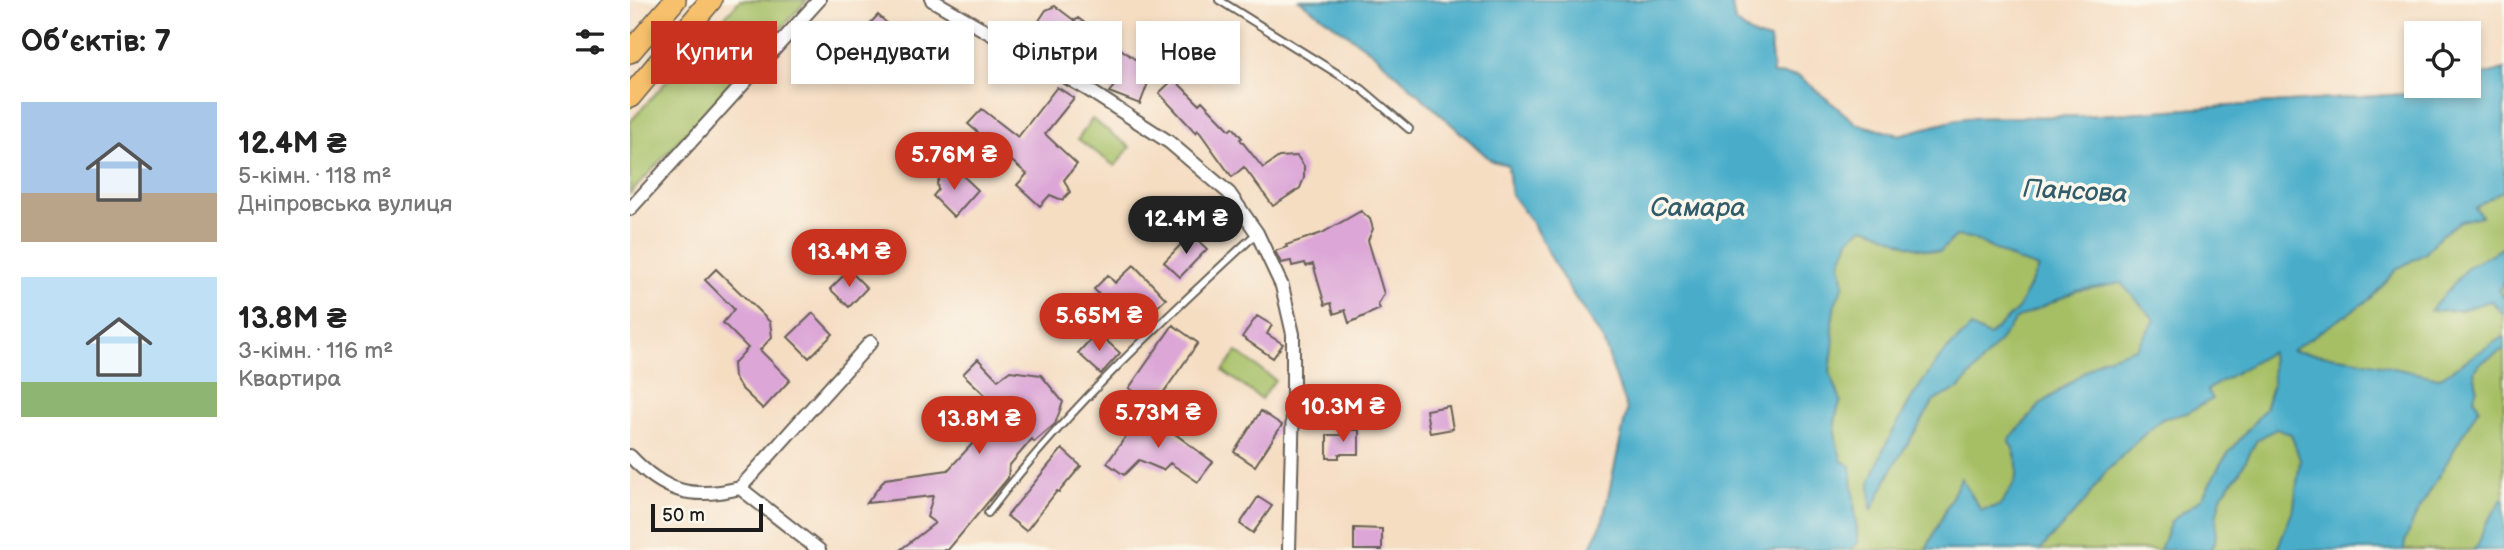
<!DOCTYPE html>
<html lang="uk">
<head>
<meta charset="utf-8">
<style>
	:root { --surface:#fff; --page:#f6f6f6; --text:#222; --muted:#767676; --accent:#c8321e }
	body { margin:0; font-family:"Balsamiq Sans",sans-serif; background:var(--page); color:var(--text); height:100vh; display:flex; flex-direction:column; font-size:26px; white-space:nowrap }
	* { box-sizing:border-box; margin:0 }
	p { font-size:23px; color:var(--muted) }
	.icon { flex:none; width:38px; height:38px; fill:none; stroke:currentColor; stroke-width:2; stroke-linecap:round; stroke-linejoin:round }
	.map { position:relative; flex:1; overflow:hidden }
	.drawer { display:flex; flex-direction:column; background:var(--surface); width:630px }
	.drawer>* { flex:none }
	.guide { position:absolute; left:21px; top:21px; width:665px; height:63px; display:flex; gap:14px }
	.controls { position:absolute; left:1774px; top:21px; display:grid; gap:14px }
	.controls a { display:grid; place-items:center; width:77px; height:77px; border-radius:0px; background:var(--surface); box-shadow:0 4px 10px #0003; font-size:35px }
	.scale { position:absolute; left:21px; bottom:18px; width:112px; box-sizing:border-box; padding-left:7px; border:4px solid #1c1c1c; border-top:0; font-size:19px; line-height:24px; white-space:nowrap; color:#1c1c1c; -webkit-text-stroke:5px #fbf7ec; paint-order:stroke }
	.price { position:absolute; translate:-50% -60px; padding:0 16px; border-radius:24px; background:var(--accent); color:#fff; font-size:23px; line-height:46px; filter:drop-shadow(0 2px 4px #0008) }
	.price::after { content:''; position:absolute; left:50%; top:42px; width:21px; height:16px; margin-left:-10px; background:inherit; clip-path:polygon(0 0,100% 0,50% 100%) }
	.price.current { background:#222; color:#fff }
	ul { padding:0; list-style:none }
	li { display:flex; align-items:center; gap:21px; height:175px; padding:0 21px }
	li span { display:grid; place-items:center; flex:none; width:196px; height:140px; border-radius:0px; color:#555 }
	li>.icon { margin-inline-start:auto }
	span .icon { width:84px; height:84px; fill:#fffc; stroke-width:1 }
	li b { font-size:30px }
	h2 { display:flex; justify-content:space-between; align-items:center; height:84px; padding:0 21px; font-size:30px }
	.tag { padding:0 24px; border-radius:0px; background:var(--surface); box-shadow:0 4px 10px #0003; font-size:24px; line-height:63px }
	.tag.current { background:var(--accent); color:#fff }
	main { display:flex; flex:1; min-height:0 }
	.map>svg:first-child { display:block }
	.green { fill:#a6bf65; stroke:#616e40; stroke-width:2 }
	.water { fill:#4aadca; stroke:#336473; stroke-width:2 }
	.building { fill:#dca6d7 }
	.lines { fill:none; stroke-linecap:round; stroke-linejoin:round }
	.service-casing { stroke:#686056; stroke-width:10 }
	.minor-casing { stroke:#686056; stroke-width:16 }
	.trunk-casing { stroke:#686056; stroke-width:24 }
	.service { stroke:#fff; stroke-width:6 }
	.minor { stroke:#fff; stroke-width:12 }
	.trunk { stroke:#f7c06c; stroke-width:21 }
	.labels { text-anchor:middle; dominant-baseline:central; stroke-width:7; stroke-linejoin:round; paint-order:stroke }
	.water-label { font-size:26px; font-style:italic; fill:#315d6a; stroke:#fbf7ec }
</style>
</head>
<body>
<main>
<section class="drawer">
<h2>Об’єктів: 7<svg class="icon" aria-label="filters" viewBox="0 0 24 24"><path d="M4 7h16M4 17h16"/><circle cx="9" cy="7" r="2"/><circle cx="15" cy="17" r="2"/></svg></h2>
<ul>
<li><span style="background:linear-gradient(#a9c7e8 65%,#b9a48a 0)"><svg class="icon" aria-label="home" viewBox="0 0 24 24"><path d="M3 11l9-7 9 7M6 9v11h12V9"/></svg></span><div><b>12.4M ₴</b><p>5-кімн. · 118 m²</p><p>Дніпровська вулиця</p></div></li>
<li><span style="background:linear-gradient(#bfe0f5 75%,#8fb573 0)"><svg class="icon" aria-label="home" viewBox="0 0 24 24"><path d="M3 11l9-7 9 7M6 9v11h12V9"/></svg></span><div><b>13.8M ₴</b><p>3-кімн. · 116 m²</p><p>Квартира</p></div></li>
</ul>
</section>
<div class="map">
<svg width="1874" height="550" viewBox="0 0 1874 550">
	<rect width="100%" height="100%" fill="#fbf7ec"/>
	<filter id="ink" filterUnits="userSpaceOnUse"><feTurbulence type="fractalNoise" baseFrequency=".0143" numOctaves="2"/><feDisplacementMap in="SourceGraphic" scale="14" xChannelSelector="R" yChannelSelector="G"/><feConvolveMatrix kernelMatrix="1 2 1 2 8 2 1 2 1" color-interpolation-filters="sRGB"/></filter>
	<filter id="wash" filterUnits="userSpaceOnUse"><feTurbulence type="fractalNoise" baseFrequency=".00686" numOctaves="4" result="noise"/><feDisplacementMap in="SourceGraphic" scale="28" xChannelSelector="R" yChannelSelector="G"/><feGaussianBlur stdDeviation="1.57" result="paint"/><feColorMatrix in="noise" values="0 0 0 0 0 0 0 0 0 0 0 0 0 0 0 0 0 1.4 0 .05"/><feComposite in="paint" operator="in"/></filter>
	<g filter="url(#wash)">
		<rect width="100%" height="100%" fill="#f5ddc2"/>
		<path class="green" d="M110,0H177L0,194V122Z
			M669,0H1101L1105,22L1125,36L1140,40L1143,74L1169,76L1227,124L1269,135L1334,118L1454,116L1790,93L1815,86H1839V79L1874,69V550H960L973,520L997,410L973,340L935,282L901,221L881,194L878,165L862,161L742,52Z
			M462,119L500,147L485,166L448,139Z
			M607,352L645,380L631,399L593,371Z"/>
		<path class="water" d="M669,0H1101L1105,22L1125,36L1140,40L1143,74L1169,76L1227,124L1269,135L1334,118L1454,116L1790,93L1815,86H1839V79L1874,69V190L1845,208L1852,216L1831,221L1810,236L1796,253L1767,269L1740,299L1661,351L1723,359L1809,378L1874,336V349L1849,364L1844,371L1847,387L1844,398L1849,407L1785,517L1775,542L1774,550H1647L1664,507L1670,460L1661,434L1646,429L1627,440L1608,475L1592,494L1587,513L1585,543L1579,550H1530L1541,521L1572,498L1592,461L1635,409L1643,383L1641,352L1577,390L1583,399L1557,413L1532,419L1506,442L1474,474L1453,504L1410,550H1296L1331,478L1351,510L1369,506C1388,480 1394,470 1379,440L1410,405L1470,360L1506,348L1525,320L1491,283L1446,291L1386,319L1369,342L1330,388L1304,401L1262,469L1241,512L1240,483L1253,450L1282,397L1311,356L1341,327L1359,336L1388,309L1408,268L1383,259L1341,238L1326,236L1310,252C1296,250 1283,248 1270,242C1257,236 1247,230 1233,227L1220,238L1210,263L1214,284L1205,304L1202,323L1204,341L1200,372L1211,401C1201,423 1205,439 1212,461L1221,466L1228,543L1220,550H960L973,520L997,410L973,340L935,282L901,221L881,194L878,165L862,161L742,52Z
			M1874,247V281L1869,290L1874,299V315L1861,301L1831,310L1800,311L1838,267Z
			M1874,496V550H1843L1848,545L1855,525Z"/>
		<g id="blocks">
			<path class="building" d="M425,6L445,21L448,18L506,60L518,46L527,55L513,77L518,83L510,104L479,92L485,85L451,60L445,67L417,46L416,48L399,36L416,10Z
				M248,15L270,35L253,53L231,33Z
				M544,79L569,104L572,101L600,130L603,127L612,138L610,139L633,168L649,157L667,156L674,166V178L670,188L643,206L614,167L602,177L568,130L566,133L529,93Z
				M427,87L444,98L415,134L447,164L434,180L440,192L432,200L420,195L410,206L387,185L397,174L338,124L352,109L388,137Z
				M328,171L348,190L324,217L303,196L308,190L307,183L311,175L319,177Z
				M564,198L577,211L565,224L552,212Z
				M731,211L740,219L743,229L738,240L754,294L748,304L750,309L719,323L715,310L704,314L701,303L695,305L683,264L676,266L675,263L662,266L661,261L651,263L645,251L657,247L656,245L692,233Z
				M561,234L577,249L550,277L534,262Z
				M504,265L536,299L502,330L464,289L478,275L485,283Z
				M86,269L140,322L142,337L130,350L160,380L133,409L111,388L104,377L103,364L118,348L93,323L104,309L75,280Z
				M219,270L237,288L219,307L200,289Z
				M183,313L203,334L179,358L158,337Z
				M627,316L642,325L637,334L653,344L643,358L612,337Z
				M543,325L568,343L524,406L499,388Z
				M467,332L490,353L471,374L448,353Z
				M348,359L368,380L380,371L411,375L433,402L425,424L404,442L402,439L379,466L378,478L318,550H270L305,523L297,517L303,496L237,503L255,479L318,470L344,442L341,433L346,423L370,409L333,374Z
				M819,406L823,429L800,433L796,410Z
				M514,411L583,462L568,482L540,463L533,470L509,460L494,475L477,463Z
				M631,411L652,425L625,466L604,452Z
				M713,430H729V454H709V458H697V435H713Z
				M432,449L451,466L429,492L427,491L396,531L377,516Z
				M628,497L642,506L623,533L610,524Z
				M724,528L752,529V550H724Z"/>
		</g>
	</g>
	<g filter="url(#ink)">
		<use href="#blocks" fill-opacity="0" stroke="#686056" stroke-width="2"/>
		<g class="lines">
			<defs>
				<path id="service" d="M589,0L732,89L779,129
					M358,513C437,409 532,321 627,233"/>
				<path id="minor" d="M302,0L457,89L539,142L599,193L627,233L652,286L663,334V405L659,550
					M0,209L189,0
					M0,456C34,492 62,500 110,488L241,342
					M110,488L189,550"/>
				<path id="trunk" d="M0,52L45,0
					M0,97L81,0"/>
			</defs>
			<use href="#service" class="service-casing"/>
			<use href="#minor" class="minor-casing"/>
			<use href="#trunk" class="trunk-casing"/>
			<use href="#service" class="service"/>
			<use href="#minor" class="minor"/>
			<use href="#trunk" class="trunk"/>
		</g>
	</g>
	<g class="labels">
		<g class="water-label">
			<text transform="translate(1445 192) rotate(3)">Пансова</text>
			<text x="1068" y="208">Самара</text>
		</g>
	</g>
</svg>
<div class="controls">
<a><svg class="icon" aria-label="locate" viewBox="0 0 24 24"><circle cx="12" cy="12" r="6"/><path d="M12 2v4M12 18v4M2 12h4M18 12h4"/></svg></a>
</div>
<div class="scale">50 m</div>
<b class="price" style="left:324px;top:192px">5.76M ₴</b>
<b class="price current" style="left:556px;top:256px">12.4M ₴</b>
<b class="price" style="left:219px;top:289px">13.4M ₴</b>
<b class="price" style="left:469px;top:353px">5.65M ₴</b>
<b class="price" style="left:713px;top:444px">10.3M ₴</b>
<b class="price" style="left:528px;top:450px">5.73M ₴</b>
<b class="price" style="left:349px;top:456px">13.8M ₴</b>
<div class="guide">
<a class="tag current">Купити</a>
<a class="tag">Орендувати</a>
<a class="tag">Фільтри</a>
<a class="tag">Нове</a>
</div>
</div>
</main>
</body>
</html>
